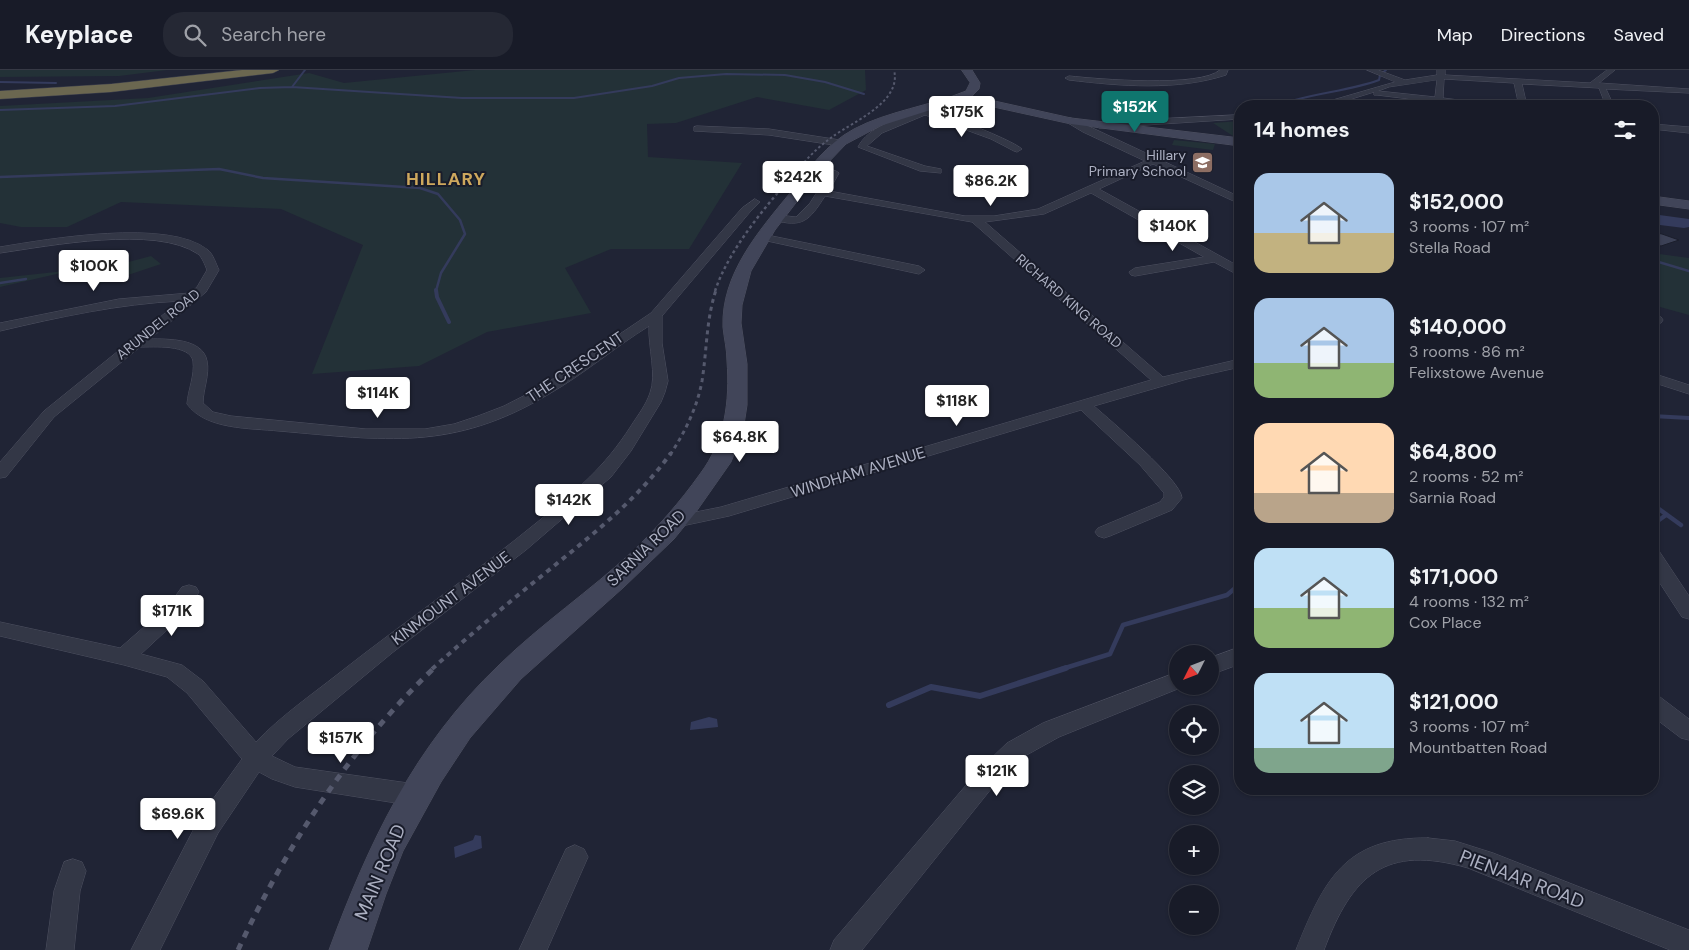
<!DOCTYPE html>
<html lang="en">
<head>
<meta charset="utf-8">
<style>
	:root { --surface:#181b28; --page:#252834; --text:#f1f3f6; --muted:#9fa1a8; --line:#363945; --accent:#0f766e }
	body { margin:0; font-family:"DM Sans",sans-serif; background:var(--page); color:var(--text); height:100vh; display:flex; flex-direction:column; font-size:19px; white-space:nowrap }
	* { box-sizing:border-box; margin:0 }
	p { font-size:16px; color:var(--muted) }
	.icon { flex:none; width:28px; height:28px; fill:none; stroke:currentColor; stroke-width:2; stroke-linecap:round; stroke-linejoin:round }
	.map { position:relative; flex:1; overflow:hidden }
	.side { position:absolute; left:1234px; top:30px; width:425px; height:695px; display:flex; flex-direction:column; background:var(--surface); border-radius:20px; box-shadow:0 1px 4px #0004,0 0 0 1px var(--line) }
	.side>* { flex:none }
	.needle { width:32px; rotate:228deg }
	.tools { position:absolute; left:1169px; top:575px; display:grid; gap:10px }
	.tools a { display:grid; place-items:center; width:50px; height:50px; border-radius:50%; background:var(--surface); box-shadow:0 1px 4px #0004,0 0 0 1px var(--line); font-size:25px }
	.price { position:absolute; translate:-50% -42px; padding:0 11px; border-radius:5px; background:#fff; color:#222; font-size:16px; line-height:32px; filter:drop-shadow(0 1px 2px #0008) }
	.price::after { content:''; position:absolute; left:50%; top:30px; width:15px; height:11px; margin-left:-8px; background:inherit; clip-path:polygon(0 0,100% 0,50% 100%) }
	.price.active { background:var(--accent); color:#fff }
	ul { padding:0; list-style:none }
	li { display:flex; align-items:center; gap:15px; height:125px; padding:0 20px }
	li span { display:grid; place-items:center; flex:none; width:140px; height:100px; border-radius:15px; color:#555 }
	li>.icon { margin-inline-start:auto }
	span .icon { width:60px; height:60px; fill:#fffc; stroke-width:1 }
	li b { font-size:21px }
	h2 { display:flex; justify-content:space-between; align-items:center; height:60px; padding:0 20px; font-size:21px }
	header { display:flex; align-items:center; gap:30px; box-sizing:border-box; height:70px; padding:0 25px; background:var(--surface); border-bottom:1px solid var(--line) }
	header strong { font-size:24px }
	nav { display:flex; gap:28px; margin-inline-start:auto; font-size:18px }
	.search { width:350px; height:45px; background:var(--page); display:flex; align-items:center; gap:12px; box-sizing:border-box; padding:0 18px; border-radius:20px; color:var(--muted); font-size:19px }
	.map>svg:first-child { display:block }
	.green { fill:#233137 }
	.water { fill:#343b5c }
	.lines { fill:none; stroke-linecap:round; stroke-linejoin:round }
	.stream-far4 { stroke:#343b5c; stroke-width:2 }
	.stream-far3 { stroke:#343b5c; stroke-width:2.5 }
	.stream-far2 { stroke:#343b5c; stroke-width:4 }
	.stream-far1 { stroke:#343b5c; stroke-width:4.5 }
	.stream { stroke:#343b5c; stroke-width:6 }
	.river { fill:#343b5c; fill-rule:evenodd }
	.building { fill:#3c4156; stroke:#1b1e2c }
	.street-casing { stroke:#4e5161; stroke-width:1 }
	.secondary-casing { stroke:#4e5161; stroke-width:1 }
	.highway-casing { stroke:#3b3e4d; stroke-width:1 }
	.street { fill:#333746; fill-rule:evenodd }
	.secondary { fill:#414559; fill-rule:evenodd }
	.highway { fill:#6b6750; fill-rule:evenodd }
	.rail-far4 { stroke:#55596d; stroke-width:2; stroke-dasharray:2.5 2.5; stroke-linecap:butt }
	.rail-far3 { stroke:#55596d; stroke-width:2.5; stroke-dasharray:3 3; stroke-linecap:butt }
	.rail-far2 { stroke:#55596d; stroke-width:3; stroke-dasharray:4 4; stroke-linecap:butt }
	.rail-far1 { stroke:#55596d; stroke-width:4; stroke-dasharray:5 5; stroke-linecap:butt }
	.rail { stroke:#55596d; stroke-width:5; stroke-dasharray:7 7; stroke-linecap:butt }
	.labels { text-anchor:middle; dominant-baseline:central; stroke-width:4; stroke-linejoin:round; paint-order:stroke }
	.far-poi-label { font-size:14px; fill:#adb1c3; stroke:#191c2a; text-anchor:end }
	.far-street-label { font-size:14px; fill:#adb1c3; stroke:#191c2a }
	.street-label { font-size:16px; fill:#adb1c3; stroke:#191c2a }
	.far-district-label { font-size:18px; font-weight:bold; letter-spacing:1px; fill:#cea85d; stroke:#191c2a }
	.near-street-label { font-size:19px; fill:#adb1c3; stroke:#191c2a }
</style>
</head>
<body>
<header>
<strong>Keyplace</strong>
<div class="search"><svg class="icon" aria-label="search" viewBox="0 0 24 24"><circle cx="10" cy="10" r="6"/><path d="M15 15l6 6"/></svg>Search here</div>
<nav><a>Map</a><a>Directions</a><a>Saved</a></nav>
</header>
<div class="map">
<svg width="1689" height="880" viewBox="0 0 1689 880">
	<rect width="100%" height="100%" fill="#202435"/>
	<path class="green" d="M0,0H167L119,6L0,7Z
		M475,0H865L866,20L829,40L757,27L676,53L647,54L648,87L742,93L689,179H611L565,198L591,243L487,262L419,296L312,304L363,175L281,139L121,132L67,157H21L0,153V36L148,28L309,3L344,13Z
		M1240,51V65L1233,66L1213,53Z
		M1174,70L1215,74L1213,80L1172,75Z
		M1652,183L1689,188V245L1653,235Z
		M151,186L161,194L110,211L93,214L84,206L91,202Z
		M74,200L0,217V208Z"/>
	<path class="water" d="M709,647L717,649L718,657L690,660L691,652Z
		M475,765L481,766L482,778L455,788L454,777L473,770Z"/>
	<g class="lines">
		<path class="stream-far4" d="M0,12L56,13
			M292,17L305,0
			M1295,30C1323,22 1352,20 1379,10L1380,5L1386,0
			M0,40L115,36L260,18L292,17L462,28H574L652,16L679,8L726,4L785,5L825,12L864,24"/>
		<path class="stream-far3" d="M0,107L219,99L263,108L420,118L438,124L460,150L465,164L441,203L436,221
			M1652,190L1689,201
			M0,213L26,209"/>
		<path class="stream-far2" d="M436,220L437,227L449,252
			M1652,346L1689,348"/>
		<path class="stream-far1" d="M1652,434L1681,455
			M1652,455L1666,445
			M1062,599L1110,584L1123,555L1227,525L1240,514"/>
		<path class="stream" d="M889,635L931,617L980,626L1066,598"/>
		<path class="river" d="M1652,144L1689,149V157L1684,158L1652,154Z"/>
	</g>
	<path class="building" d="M1652,162L1662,164L1679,170L1661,176L1652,174Z"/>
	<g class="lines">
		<defs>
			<path id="street" d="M1220,0H1228L1226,5C1177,21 1120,16 1069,10L1065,8L1069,6C1098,9 1200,18 1220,0Z
				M1367,0H1378L1405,10L1437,5V0H1445V5L1590,13L1607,0H1615L1599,13L1689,19V23L1606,19L1614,36H1606L1599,18L1522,14L1527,36H1519L1514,13L1444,9L1443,28L1490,34L1494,36H1471L1442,33V36H1434V32L1377,25H1374V22L1329,36H1318L1319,34L1395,12ZM1437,10L1435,27L1378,21L1389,17Z
				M916,38C929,37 1011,69 1022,79L1017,82L1014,81L991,69L925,45L882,63L867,76L925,96L941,99V103L920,101L858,77C868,57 897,49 918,42L915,40Z
				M1240,45V49L1099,58L1095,55L1099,52Z
				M1071,48L1240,127V134L1153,94L1099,119L1240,197V206L1214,192L1135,206L1131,205L1129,202L1135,198L1204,187L1091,123L1044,144L985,152L1163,307L1240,289V297L1187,309L1094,336C1111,351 1181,410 1182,428L1172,440L1110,466L1104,468L1098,466L1095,462L1098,458L1160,432L1164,427V423L1140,395L1081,340L729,446L677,457L671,455L668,451L671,447L721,437L1151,310L972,152L825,126C809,151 803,158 773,150L772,148L777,145L796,147L810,133L828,105L812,102V98C819,97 833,98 839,103L829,121L965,146H994L1038,139L1145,91L1083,62L1068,53V49Z
				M1652,54L1689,57V63L1652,59Z
				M697,56L769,59L840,70L844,73L840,76L769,65L694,61V57Z
				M755,129L760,132L750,142L662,246V273L668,311L665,322L661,332L631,381L611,407L526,480L392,583L288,669L272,686L295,697L415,714L424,718L427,725L424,732L415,736L295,717L272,709L259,702L218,763L160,880H131L200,747L242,689L187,623L167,607L124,595L0,566V552L120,578L169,535L182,517L189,515L196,517L199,522L183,545L141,584L182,595L203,611L256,672C281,646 310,626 338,604C404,552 474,504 540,450C578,419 604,398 631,356C638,345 646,335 650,323C657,305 648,277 649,256C615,277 584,304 549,324C452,382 385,370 279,361C250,358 206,360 187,334C188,320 195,305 193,291C190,274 153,277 140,277L54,347L6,407L0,408V392L44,341L180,231C119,234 59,247 0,261V253L119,229L190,223L197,217L207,200C205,195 202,187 198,184C156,155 49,176 0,183V177C49,169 168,148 208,180C213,184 216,194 219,200L206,222L150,269C167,269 203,268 207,291C210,304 203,320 203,333L213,342L231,346L366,359H425L454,354L478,346L504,336L541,317L651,243L742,138Z
				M762,164L919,196L925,200L919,204L758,169L756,167L758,165Z
				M1652,245L1661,247L1663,250L1661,253H1652Z
				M1652,303L1689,315V324L1652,312Z
				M1652,479L1659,481L1689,526V549L1682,547L1652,501Z
				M1240,577V594L1210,605V588Z
				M1178,602V616H1185L1059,667L1023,687L995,714L862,880H830L834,870L979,700L1007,673L1043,653Z
				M1652,624L1660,627L1689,649V670L1681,668L1652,646Z
				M1428,768L1455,771L1493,783L1689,860V880H1670L1468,798C1385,774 1352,805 1324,880H1296C1324,810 1345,767 1428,768Z
				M575,775L584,779L588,787L547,880H519L566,779Z
				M73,789L82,792L86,801L80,821L74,880H46L54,821L64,792Z"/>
			<path id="secondary" d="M962,0H972L980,13L979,19L972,26L1071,48L1240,68V76L1071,54L962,30L880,56L846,74L822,99L775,160L751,201L742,235L741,253L747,294V335L743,361L731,392L696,442L674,469L624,517L521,609L470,668L441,712L403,781L386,824L367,880H329C369,772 414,676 499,595C541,554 590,521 633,481C658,457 680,432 700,404C725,371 730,331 727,291C727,279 724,268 723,257C721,204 759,161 790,123C809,99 826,74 854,59C888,41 930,36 966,21L970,13Z
				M1652,126L1689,131V139L1652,134Z"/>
			<path id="highway" d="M242,0H279L273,3L111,22L0,29V21L111,14Z"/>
		</defs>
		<use href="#street" class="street-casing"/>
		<use href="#secondary" class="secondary-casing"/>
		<use href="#highway" class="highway-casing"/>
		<use href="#street" class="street"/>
		<use href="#secondary" class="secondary"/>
		<use href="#highway" class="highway"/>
		<path class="rail-far4" d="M801,96C810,85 821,75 832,67C854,51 902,32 894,0"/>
		<path class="rail-far3" d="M715,221C730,176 771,130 802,95"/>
		<path class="rail-far2" d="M670,385C685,362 697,338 702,311C707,280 706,250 716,220"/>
		<path class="rail-far1" d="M432,599C470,565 509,532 549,500C593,464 637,430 671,383"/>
		<path class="rail" d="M238,880C287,775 349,679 434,598"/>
	</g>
	<defs>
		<symbol id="school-square" viewBox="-11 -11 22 22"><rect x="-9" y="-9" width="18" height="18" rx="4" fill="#8d6e63" stroke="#191c2a"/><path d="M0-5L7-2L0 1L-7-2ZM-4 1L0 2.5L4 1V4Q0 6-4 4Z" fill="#fff"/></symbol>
	</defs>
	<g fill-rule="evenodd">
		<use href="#school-square" x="1190" y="80" width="25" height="25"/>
	</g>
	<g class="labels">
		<g class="far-poi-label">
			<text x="1186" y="85">Hillary<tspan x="1186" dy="16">Primary School</tspan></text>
		</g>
		<g class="far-street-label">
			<text transform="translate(1069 231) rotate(41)">RICHARD KING ROAD</text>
			<text transform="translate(158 254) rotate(-39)">ARUNDEL ROAD</text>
		</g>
		<g class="street-label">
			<text transform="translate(575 297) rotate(-34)">THE CRESCENT</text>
			<text transform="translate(858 402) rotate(-17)">WINDHAM AVENUE</text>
			<text transform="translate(646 478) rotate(-44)">SARNIA ROAD</text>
			<text transform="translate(451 528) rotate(-37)">KINMOUNT AVENUE</text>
		</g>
		<g class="far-district-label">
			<text x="446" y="109">HILLARY</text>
		</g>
		<g class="near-street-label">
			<text transform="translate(380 802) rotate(-67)">MAIN ROAD</text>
			<text transform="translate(1522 809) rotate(21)">PIENAAR ROAD</text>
		</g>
	</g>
</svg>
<div class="tools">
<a><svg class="needle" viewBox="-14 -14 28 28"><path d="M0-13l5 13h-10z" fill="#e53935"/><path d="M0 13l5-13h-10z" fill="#9fa1a8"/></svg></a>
<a><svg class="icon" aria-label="locate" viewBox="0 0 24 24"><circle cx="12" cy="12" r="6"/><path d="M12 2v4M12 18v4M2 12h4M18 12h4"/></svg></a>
<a><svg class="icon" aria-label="layers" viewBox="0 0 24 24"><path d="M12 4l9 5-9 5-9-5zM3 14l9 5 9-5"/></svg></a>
<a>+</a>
<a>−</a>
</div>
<b class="price active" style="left:1135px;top:63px">$152K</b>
<b class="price" style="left:962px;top:68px">$175K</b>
<b class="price" style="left:798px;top:133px">$242K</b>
<b class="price" style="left:991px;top:137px">$86.2K</b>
<b class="price" style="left:1173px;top:182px">$140K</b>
<b class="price" style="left:94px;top:222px">$100K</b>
<b class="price" style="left:378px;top:349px">$114K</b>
<b class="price" style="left:957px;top:357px">$118K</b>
<b class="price" style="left:740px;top:393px">$64.8K</b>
<b class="price" style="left:569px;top:456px">$142K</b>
<b class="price" style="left:172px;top:567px">$171K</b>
<b class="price" style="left:341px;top:694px">$157K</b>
<b class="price" style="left:997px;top:727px">$121K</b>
<b class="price" style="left:178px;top:770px">$69.6K</b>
<section class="side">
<h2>14 homes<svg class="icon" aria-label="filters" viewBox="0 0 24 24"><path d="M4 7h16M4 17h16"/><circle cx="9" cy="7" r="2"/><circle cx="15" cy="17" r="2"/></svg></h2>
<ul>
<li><span style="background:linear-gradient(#a9c7e8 60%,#c2b280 0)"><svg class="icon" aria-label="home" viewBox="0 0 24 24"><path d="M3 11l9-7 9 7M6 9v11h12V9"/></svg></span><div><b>$152,000</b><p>3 rooms · 107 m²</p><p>Stella Road</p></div></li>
<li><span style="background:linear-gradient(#a9c7e8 65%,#8fb573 0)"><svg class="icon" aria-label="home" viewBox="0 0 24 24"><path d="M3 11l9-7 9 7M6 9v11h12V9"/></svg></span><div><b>$140,000</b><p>3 rooms · 86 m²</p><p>Felixstowe Avenue</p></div></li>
<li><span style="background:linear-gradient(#ffd9b3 70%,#b9a48a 0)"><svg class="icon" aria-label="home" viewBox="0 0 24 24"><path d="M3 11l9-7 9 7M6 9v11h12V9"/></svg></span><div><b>$64,800</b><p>2 rooms · 52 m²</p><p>Sarnia Road</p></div></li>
<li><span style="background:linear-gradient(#bfe0f5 60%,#8fb573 0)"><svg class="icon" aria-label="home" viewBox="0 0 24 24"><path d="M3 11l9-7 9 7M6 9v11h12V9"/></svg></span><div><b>$171,000</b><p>4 rooms · 132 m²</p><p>Cox Place</p></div></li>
<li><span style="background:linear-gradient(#bfe0f5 75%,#7fa58c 0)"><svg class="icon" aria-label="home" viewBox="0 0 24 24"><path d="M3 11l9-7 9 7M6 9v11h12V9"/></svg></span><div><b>$121,000</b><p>3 rooms · 107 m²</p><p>Mountbatten Road</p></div></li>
</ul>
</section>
</div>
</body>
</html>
